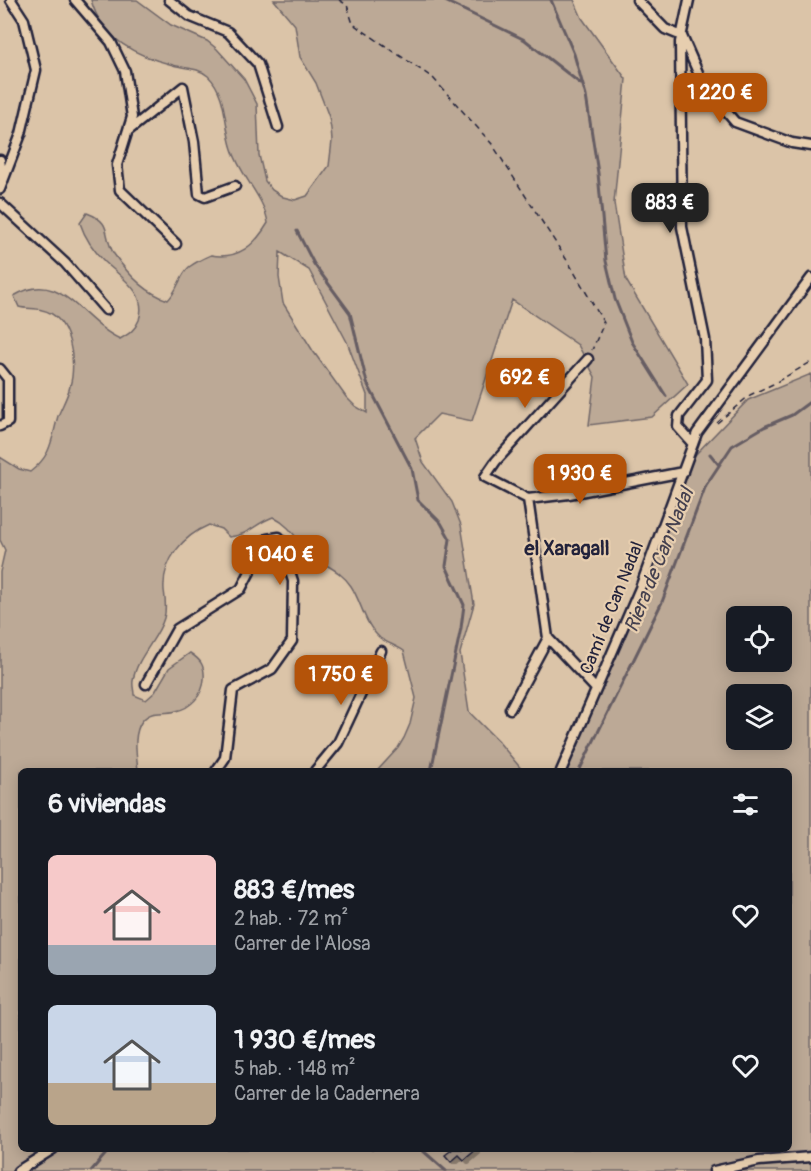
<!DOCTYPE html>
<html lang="es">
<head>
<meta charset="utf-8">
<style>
	:root { --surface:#171b24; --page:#20242c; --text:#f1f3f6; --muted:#9ea1a6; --accent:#b45309 }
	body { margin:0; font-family:Pangolin,sans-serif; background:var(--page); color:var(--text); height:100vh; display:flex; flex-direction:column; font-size:22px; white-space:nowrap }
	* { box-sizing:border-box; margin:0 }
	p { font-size:20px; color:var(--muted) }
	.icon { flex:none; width:33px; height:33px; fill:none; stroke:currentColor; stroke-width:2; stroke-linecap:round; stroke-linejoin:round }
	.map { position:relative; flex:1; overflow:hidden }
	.panel { position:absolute; left:18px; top:768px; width:774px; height:384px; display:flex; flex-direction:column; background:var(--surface); border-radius:9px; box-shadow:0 3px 15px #0003 }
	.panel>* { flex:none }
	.tools { position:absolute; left:726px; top:606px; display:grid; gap:12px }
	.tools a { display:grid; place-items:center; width:66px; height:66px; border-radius:9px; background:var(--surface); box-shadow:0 3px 15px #0003; font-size:30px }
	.price { position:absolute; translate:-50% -51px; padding:0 14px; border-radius:12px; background:var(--accent); color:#fff; font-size:20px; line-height:39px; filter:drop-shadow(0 2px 3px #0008) }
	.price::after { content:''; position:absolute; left:50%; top:36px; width:18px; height:14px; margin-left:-9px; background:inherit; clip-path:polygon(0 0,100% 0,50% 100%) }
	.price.selected { background:#222; color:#fff }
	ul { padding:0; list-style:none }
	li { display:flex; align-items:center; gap:18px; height:150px; padding:0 30px }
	li span { display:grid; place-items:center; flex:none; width:168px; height:120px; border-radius:9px; color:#555 }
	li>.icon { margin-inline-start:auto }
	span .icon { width:72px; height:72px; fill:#fffc; stroke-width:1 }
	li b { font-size:26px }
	h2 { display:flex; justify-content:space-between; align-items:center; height:72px; padding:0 30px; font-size:26px }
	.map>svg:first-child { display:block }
	.green { fill:#bca996; stroke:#6f6668; stroke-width:1.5; fill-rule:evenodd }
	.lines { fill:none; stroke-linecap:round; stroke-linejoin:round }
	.stream { stroke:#665d63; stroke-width:3 }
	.building { fill:#a7978a; stroke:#22223b; stroke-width:1.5; filter:url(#shadow) }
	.street-casing { stroke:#22223b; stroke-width:13 }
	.path { stroke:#22223b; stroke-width:1.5; stroke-dasharray:6 4.5; stroke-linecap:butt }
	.street { stroke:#e7ceaf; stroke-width:8 }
	.labels { text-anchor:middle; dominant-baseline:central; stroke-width:4.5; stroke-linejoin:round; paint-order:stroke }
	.street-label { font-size:18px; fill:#22223b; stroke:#e7ceaf }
	.neighbourhood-label { font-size:20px; font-weight:bold; fill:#22223b; stroke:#e7ceaf }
	.water-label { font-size:20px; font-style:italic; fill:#44404f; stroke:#e7ceaf }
</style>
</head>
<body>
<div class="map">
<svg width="811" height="1171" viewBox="0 0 811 1171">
	<defs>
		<filter id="shadow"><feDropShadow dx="4" dy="4" stdDeviation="0" flood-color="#0004"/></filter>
	</defs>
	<rect width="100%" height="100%" fill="#dbc4a8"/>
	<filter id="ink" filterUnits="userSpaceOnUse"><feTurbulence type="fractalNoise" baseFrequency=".0167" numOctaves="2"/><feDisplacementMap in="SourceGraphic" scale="12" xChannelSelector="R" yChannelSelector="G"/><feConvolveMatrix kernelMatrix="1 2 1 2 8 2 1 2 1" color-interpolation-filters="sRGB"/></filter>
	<g filter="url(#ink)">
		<path class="green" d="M91,0H137L171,25L207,41L217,49L244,79L257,104L259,155L265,181L272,190L283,197L295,200L307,196L329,166L332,141L331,129L329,117L316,83L300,57L295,25L274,0H574L582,18L626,79L614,203L626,280L688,384L652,417L589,425L595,377L578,345L512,300L472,421L439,414L415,438L423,462L452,502L461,525L474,604L460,653L469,712L498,741L523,771H377L398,748L404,738L410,724L416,698L404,651C397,646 387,643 380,638C364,624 362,603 351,586C338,567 322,566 308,552C295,538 292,527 273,517C254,524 250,535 229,537L221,529L209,525C183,536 162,560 164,590C165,599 167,608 164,618C158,639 136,658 133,681C132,685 134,690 134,695L146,700L155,692L169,668L190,653C201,660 205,666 204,679C203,695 191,708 176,711C163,715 152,709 142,721C132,735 137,756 138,771H21V1149H789V771H563L572,757L650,578L694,456L748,400L811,374V1171H0V572L5,550L0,540V457L19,469L30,472C52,455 51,441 58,416C62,406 68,396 70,386C77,363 71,316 42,310C35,308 26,309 19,307L14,296C61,267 80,321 120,339C129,334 135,330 139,320C148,293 122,278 105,262C94,251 85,238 80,223L87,213C114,223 102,235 114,254C127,273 146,293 168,300C178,290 180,275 189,267C196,262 204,258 211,255C238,260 255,245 268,223C264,196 240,176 232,149C224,126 227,94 208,76C197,67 186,69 173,65C137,56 102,40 91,0ZM280,252L309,270L347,342L367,395V413L355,406L346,397L313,351L283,303L279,277ZM736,616H782V662H736ZM736,694H782V740H736Z"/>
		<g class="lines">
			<path class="stream" d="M443,0L525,40L581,84
				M551,0L574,54L586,96L598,173L606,261L615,299L632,342L666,396
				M297,231L314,264L350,313L367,383L412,469L418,500L441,523L450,539L446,566L464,605L461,628L431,771
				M710,454L719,465
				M579,771L662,602L706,485L732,446L764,427L792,415L811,401
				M421,1149L446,1171
				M91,1171L110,1149"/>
		</g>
		<path class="building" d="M453,1149H477L464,1160L459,1155L451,1162L445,1155Z"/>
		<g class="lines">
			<defs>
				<path id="street" d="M75,0L111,42L125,71L132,117L117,165L120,190L176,244
					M169,0L189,16L228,32L258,64L278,127
					M637,0L665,29L682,36L703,84L735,122L792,143L811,146
					M689,0L680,42L682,227L705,339L707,380L679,416L678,427L693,444
					M128,131L183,87L194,142L199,194L205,197L235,186
					M0,160L3,179
					M0,189L21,134L36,70L24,20L11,0
					M0,203L65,263L106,310
					M588,359L496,461L485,477L528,499L569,494L683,472
					M0,369L8,379V422L0,426
					M528,499L548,638L596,689
					M146,684L177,629L241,589L267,539L279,537L293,581L292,641L272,669L233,690L225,758L216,771
					M510,709L548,638
					M315,771L338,743L381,651
					M561,771L640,588L697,433L811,278
					M18,1171L53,1149
					M714,1171L759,1161L811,1157"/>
			</defs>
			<use href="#street" class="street-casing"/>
			<path class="path" d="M339,0L347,5L353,24L433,78L492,144L570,265L604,323L592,350
				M717,423L750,395L773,384L811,362"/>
			<use href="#street" class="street"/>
		</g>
	</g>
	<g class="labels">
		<g class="street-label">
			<text transform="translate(612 608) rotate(-68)">Camí de Can Nadal</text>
		</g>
		<g class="neighbourhood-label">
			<text x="567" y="548">el Xaragall</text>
		</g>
		<g class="water-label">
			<text transform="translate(659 560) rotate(-68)">Riera de Can Nadal</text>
		</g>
	</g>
</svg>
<div class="tools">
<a><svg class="icon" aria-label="locate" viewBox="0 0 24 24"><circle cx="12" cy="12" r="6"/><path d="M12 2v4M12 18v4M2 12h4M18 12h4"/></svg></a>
<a><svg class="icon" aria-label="layers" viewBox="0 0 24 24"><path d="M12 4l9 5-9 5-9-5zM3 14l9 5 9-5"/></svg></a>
</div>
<b class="price" style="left:720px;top:124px">1 220 €</b>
<b class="price selected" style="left:670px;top:234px">883 €</b>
<b class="price" style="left:525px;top:409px">692 €</b>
<b class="price" style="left:580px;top:505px">1 930 €</b>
<b class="price" style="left:280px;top:586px">1 040 €</b>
<b class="price" style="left:341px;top:706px">1 750 €</b>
<section class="panel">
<h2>6 viviendas<svg class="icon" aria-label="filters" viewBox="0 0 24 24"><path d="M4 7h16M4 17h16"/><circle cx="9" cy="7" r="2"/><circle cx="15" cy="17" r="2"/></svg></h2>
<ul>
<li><span style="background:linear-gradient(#f6c9c9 75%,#9aa5b1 0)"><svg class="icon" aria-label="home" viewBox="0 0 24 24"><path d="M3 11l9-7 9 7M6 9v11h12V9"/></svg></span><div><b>883 €/mes</b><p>2 hab. · 72 m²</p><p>Carrer de l'Alosa</p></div><svg class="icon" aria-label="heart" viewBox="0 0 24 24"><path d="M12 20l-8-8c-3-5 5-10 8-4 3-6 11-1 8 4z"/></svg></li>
<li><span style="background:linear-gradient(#c9d6e8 65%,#b9a48a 0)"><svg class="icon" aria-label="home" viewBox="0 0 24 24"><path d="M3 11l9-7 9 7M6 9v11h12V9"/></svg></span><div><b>1 930 €/mes</b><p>5 hab. · 148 m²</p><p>Carrer de la Cadernera</p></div><svg class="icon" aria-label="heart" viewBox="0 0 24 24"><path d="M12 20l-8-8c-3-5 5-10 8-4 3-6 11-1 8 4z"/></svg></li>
</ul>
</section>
</div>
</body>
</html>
